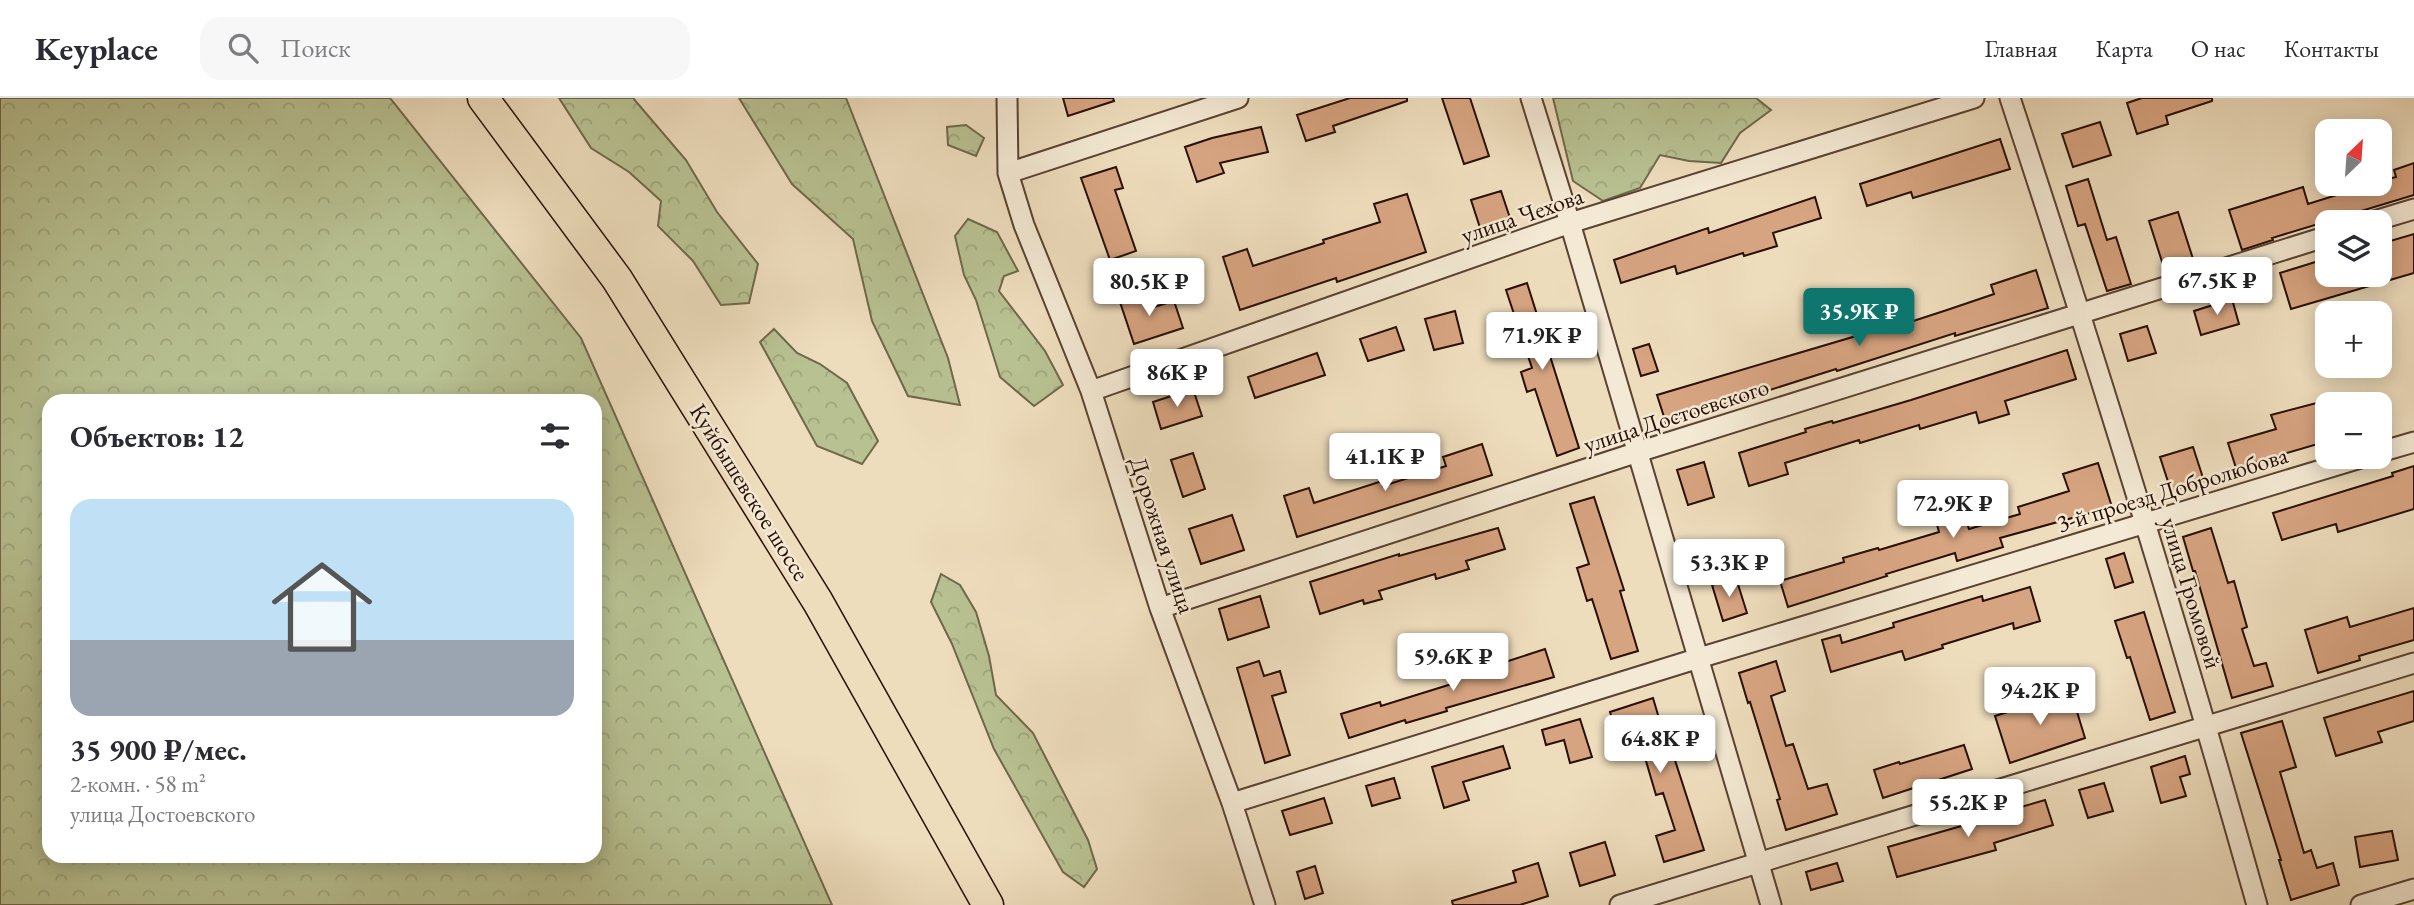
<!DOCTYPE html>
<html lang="ru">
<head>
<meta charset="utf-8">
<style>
	:root { --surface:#fff; --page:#f7f7f7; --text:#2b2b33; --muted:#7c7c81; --line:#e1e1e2; --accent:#0f766e }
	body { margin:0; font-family:"EB Garamond",serif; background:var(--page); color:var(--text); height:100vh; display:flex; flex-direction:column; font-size:26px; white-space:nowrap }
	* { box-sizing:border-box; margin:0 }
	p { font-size:23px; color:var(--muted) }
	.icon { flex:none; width:38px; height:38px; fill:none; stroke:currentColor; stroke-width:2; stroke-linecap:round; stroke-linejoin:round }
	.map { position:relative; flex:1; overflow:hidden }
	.panel { position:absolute; left:42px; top:296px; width:560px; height:469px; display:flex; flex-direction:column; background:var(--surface); border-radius:21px; box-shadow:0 4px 18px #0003 }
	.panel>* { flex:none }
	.needle { width:46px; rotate:25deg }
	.fabs { position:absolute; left:2315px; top:21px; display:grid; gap:14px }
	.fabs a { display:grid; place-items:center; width:77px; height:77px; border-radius:14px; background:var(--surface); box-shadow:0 4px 18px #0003; font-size:35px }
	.price { position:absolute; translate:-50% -60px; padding:0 16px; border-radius:7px; background:#fff; color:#222; font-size:23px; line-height:46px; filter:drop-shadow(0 2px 4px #0008) }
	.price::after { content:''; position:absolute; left:50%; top:42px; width:21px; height:16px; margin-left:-10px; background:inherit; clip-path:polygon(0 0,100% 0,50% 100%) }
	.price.selected { background:var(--accent); color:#fff }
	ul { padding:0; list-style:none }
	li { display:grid; align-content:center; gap:14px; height:371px; padding:0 28px }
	li span { display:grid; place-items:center; height:217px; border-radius:21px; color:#555 }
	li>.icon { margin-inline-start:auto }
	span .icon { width:126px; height:126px; fill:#fffc; stroke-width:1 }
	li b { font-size:30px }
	h2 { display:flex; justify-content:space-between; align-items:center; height:84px; padding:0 28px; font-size:30px }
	header { display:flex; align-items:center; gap:42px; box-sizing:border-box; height:98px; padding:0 35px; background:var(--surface); border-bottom:2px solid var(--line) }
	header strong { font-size:33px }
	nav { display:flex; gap:38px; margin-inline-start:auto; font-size:24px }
	.search { width:490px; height:63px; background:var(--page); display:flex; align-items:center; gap:18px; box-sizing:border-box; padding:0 24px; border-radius:21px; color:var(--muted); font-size:26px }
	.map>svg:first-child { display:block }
	.forest { fill:url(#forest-crowns); stroke:#70684b; stroke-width:2; fill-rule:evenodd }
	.building { fill:#d7a481; stroke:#280e04; stroke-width:2 }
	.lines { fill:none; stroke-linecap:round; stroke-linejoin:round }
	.minor-casing { stroke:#5a4232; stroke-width:23 }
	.highway-casing { stroke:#280e04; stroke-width:33 }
	.minor { stroke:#f4e9d4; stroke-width:19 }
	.highway { stroke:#eeddbd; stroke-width:30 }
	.labels { text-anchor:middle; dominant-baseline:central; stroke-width:5; stroke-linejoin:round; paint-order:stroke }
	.street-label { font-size:24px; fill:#280e04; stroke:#f4e9d4 }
</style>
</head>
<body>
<header>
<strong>Keyplace</strong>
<div class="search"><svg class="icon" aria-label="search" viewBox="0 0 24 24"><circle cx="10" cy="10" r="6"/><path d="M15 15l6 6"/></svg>Поиск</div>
<nav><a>Главная</a><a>Карта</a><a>О нас</a><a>Контакты</a></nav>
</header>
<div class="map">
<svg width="2414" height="807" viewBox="0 0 2414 807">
	<defs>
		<pattern id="forest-crowns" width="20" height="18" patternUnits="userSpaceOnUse" patternTransform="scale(1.75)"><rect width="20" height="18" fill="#b8c192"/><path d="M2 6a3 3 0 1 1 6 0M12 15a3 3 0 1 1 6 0" fill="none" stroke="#9ea57c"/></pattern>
	</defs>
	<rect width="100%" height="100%" fill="#eeddbd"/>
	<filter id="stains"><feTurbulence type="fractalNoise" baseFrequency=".00286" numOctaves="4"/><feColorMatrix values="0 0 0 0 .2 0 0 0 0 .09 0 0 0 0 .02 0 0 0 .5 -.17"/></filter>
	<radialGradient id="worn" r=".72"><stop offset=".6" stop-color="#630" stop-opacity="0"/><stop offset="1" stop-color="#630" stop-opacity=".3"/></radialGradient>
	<path class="forest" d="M0,0H390L581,240L832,807H0ZM49,303H595V758H49Z
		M559,0H633L686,62L717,114L758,166L749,205L721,207L693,163L658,128L661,103L629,74L591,50Z
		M739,0H846L948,260L960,307L908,298L872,223L853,141L792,86Z
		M1553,0H1756L1771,12L1740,35L1721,65L1689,63L1660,57L1640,90L1603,103L1573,83Z
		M966,27L984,40L976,58L948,47L947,29Z
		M968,121L997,134L1018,173L1004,178L999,193L1045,253L1063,287L1034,308L1000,279L976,202L964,177L955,138Z
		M774,231L797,255L820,266L847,285L878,343L862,366L817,348L760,244Z
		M941,476L960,487L976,514L989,558L996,597L1033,635L1088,742L1097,771L1084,789L1063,774L994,651L952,546L931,504Z"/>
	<path class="building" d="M1063,0H1113L1114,3L1068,18Z
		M1350,0H1407V3L1333,28L1335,34L1306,43L1297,17Z
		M1442,0H1470L1489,58L1464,66Z
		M2142,0H2212V3L2166,18L2168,26L2137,36L2127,5Z
		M2100,24L2111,57L2073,69L2062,36Z
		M1261,29L1268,54L1220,65L1224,75L1197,84L1185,49L1212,40Z
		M2000,41L2010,71L1913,100L1911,94L1867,108L1860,86Z
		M2414,65V97L2272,140L2273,142L2242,152L2229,112L2303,89L2308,106L2372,86H2380V83L2396,79L2394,72Z
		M1116,69L1123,90L1115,92L1136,153L1110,162L1081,80Z
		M2088,81L2107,142L2116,139L2131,186L2107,193L2085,126L2078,128L2066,88Z
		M1501,93L1513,129L1483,139L1471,102Z
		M1407,96L1426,154L1337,184L1336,180L1240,212L1223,159L1247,151L1253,168L1324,145L1323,142L1380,124L1374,106Z
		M1815,99L1821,120L1773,135L1777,148L1744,158L1743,155L1677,176L1675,168L1621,185L1614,162L1708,130L1709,135Z
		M2178,114L2194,164L2165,173L2149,123Z
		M2414,136V175L2291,211L2280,175L2328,160V177H2380V146Z
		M2036,172L2048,210L1955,238V235L1837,273L1836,271L1666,325L1657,297L1883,230L1881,222L1898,217L1901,227L1947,212L1994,196L1991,187Z
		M1527,185L1579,350L1557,358L1535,291L1527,294L1521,274L1532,270L1506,192Z
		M1141,193L1147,211L1174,203L1183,230L1134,246L1119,201Z
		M2232,201L2239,226L2201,237L2194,213Z
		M1455,213L1463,245L1434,252L1425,221Z
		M2147,228L2156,255L2128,263L2120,236Z
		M1396,229L1404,252L1368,263L1360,241Z
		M1649,246L1658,273L1641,278L1633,251Z
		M2067,252L2076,281L2005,303L2009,316L1979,325L1976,314L1920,331L1919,327L1860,345L1859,342L1785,365L1788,376L1749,388L1739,355L1806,334L1805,331L1832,323L1833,325L1911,302Z
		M1317,255L1325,277L1255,300L1248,279Z
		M1193,291L1202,318L1161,331L1153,304Z
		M2328,302V343L2236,370L2228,345L2276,331L2271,317Z
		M1482,346L1492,377L1297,439L1284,398L1309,390L1314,405L1382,383L1383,388L1446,368L1443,359Z
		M2193,349L2204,383L2171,393L2160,359Z
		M1193,355L1205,391L1183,399L1171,362Z
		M1704,364L1714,399L1688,407L1677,372Z
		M2098,365L2112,409L2000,440L2003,449L1957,463L1955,455L1886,476L1887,478L1788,509L1780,483L1844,464L1843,460L1878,450L1879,452L1939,434L1936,423L1964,415L1969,431L2020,416L2018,409L2069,393L2063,376Z
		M2414,368V411L2338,434L2336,426L2282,442L2273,415L2393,378L2392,375Z
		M1594,399L1624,492L1620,493L1638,553L1611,561L1592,501L1587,503L1577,470L1589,466L1570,406Z
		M1232,417L1244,452L1201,466L1189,431Z
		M1498,430L1505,451L1466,463L1469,471L1436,481L1435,476L1379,493L1382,501L1364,506L1363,502L1320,516L1310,484L1399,456V458Z
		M2211,430L2228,485L2234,483L2247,529L2242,531L2254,568L2266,565L2273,588L2232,600L2195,473H2193L2183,439Z
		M2124,455L2133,484L2115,490L2106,461Z
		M1736,480L1747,515L1723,523L1712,487Z
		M2030,489L2040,523L2014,531L2013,525L1942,547L1943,550L1905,562L1902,553L1831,574L1822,542L1840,537L1842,545L1894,529L1893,525L1982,498L1983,503Z
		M1260,498L1269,529L1228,542L1219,511Z
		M2414,510V542L2359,558L2360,562L2318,575L2305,532L2347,519L2350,529Z
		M2144,514L2175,614L2150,622L2130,559L2127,560L2115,523Z
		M1545,551L1554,579L1446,610L1447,613L1406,625L1405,622L1349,640L1341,616L1380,604L1381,608L1458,584L1455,575L1497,562L1499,566Z
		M1259,563L1264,578L1280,573L1286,594L1272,598L1290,657L1265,665L1237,570Z
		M1776,563L1785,593L1771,598L1786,648L1793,646L1808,691L1827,686L1837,716L1786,732L1777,702L1780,701L1750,604L1748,605L1739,575Z
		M2414,593V623L2378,634L2382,644L2336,658L2324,620Z
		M2071,594L2085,640L2010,665L1995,618Z
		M1653,600L1669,654L1672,653L1704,752L1664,764L1656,738L1675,732L1663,695L1656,697L1641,646L1621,652L1610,614Z
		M1580,621L1592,659L1570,665L1564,642L1546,647L1542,632Z
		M2282,623L2296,669L2280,674L2304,755L2311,752L2317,770L2333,765L2339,787L2291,802L2279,762H2281L2241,635Z
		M1964,647L1972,671L1883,700L1874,672L1899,664L1900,666Z
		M1503,648L1510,670L1463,684L1469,702L1444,710L1432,669Z
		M2185,658L2190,676L2180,679L2186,698L2161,705L2151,669Z
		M1394,680L1400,700L1372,708L1366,688Z
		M2104,685L2113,713L2088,720L2079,692Z
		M1324,700L1332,725L1290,737L1282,713Z
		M2045,702L2053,727L1994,745L1996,752L1897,779L1888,749L2014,713V711Z
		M2392,733L2398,762L2360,769L2355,739Z
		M1605,744L1615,777L1580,788L1570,755Z
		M1538,765L1548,798L1520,807H1453L1452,803L1516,784L1513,773Z
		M1837,765L1843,783L1811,792L1806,774Z
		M1315,768L1323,795L1305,801L1297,774Z"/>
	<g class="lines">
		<defs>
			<path id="minor" d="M1007,0L1008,75L1024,127L1091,293L1160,510L1232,705L1265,807
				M1531,0L1570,125L1771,807
				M2010,0C2098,267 2181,536 2257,807
				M1008,75L1238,0
				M2371,124L2414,111
				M1091,293L1570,125L1974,0
				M2380,354L2414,344
				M1160,510L1638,354L2328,138
				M1232,705L1699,560L2364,359
				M1620,807L2414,565
				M2361,807L2414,791"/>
			<path id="highway" d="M483,0L617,181L818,504L988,807"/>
		</defs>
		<use href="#minor" class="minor-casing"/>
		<use href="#highway" class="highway-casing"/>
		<use href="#minor" class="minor"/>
		<use href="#highway" class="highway"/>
	</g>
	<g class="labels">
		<g class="street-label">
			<text transform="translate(1522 117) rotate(-19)">улица Чехова</text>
			<text transform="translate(1676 317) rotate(-18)">улица Достоевского</text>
			<text transform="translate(2172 391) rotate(-17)">3-й проезд Добролюбова</text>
			<text transform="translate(750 394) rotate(58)">Куйбышевское шоссе</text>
			<text transform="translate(1163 437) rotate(72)">Дорожная улица</text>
			<text transform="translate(2192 495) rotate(73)">улица Громовой</text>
		</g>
	</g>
	<rect width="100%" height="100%" filter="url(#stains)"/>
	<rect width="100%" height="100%" fill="url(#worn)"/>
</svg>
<div class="fabs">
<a><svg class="needle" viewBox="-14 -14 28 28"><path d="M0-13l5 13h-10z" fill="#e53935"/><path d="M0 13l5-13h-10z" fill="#7c7c81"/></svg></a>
<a><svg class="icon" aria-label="layers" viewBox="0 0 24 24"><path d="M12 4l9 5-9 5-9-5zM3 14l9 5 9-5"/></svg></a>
<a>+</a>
<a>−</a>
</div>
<b class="price" style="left:2217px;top:219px">67.5K ₽</b>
<b class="price" style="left:1149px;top:220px">80.5K ₽</b>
<b class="price selected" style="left:1859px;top:250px">35.9K ₽</b>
<b class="price" style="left:1542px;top:274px">71.9K ₽</b>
<b class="price" style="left:1177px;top:311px">86K ₽</b>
<b class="price" style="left:1385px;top:395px">41.1K ₽</b>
<b class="price" style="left:1953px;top:442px">72.9K ₽</b>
<b class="price" style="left:1729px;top:501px">53.3K ₽</b>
<b class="price" style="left:1453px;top:595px">59.6K ₽</b>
<b class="price" style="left:2040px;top:629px">94.2K ₽</b>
<b class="price" style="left:1660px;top:677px">64.8K ₽</b>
<b class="price" style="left:1968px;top:741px">55.2K ₽</b>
<section class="panel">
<h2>Объектов: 12<svg class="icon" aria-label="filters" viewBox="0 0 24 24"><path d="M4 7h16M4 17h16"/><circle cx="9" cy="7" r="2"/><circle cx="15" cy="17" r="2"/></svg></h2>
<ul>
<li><span style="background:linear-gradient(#bfe0f5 65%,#9aa5b1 0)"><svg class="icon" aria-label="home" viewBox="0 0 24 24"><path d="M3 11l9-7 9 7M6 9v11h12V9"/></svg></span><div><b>35 900 ₽/мес.</b><p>2-комн. · 58 m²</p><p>улица Достоевского</p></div></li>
</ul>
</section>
</div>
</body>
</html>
